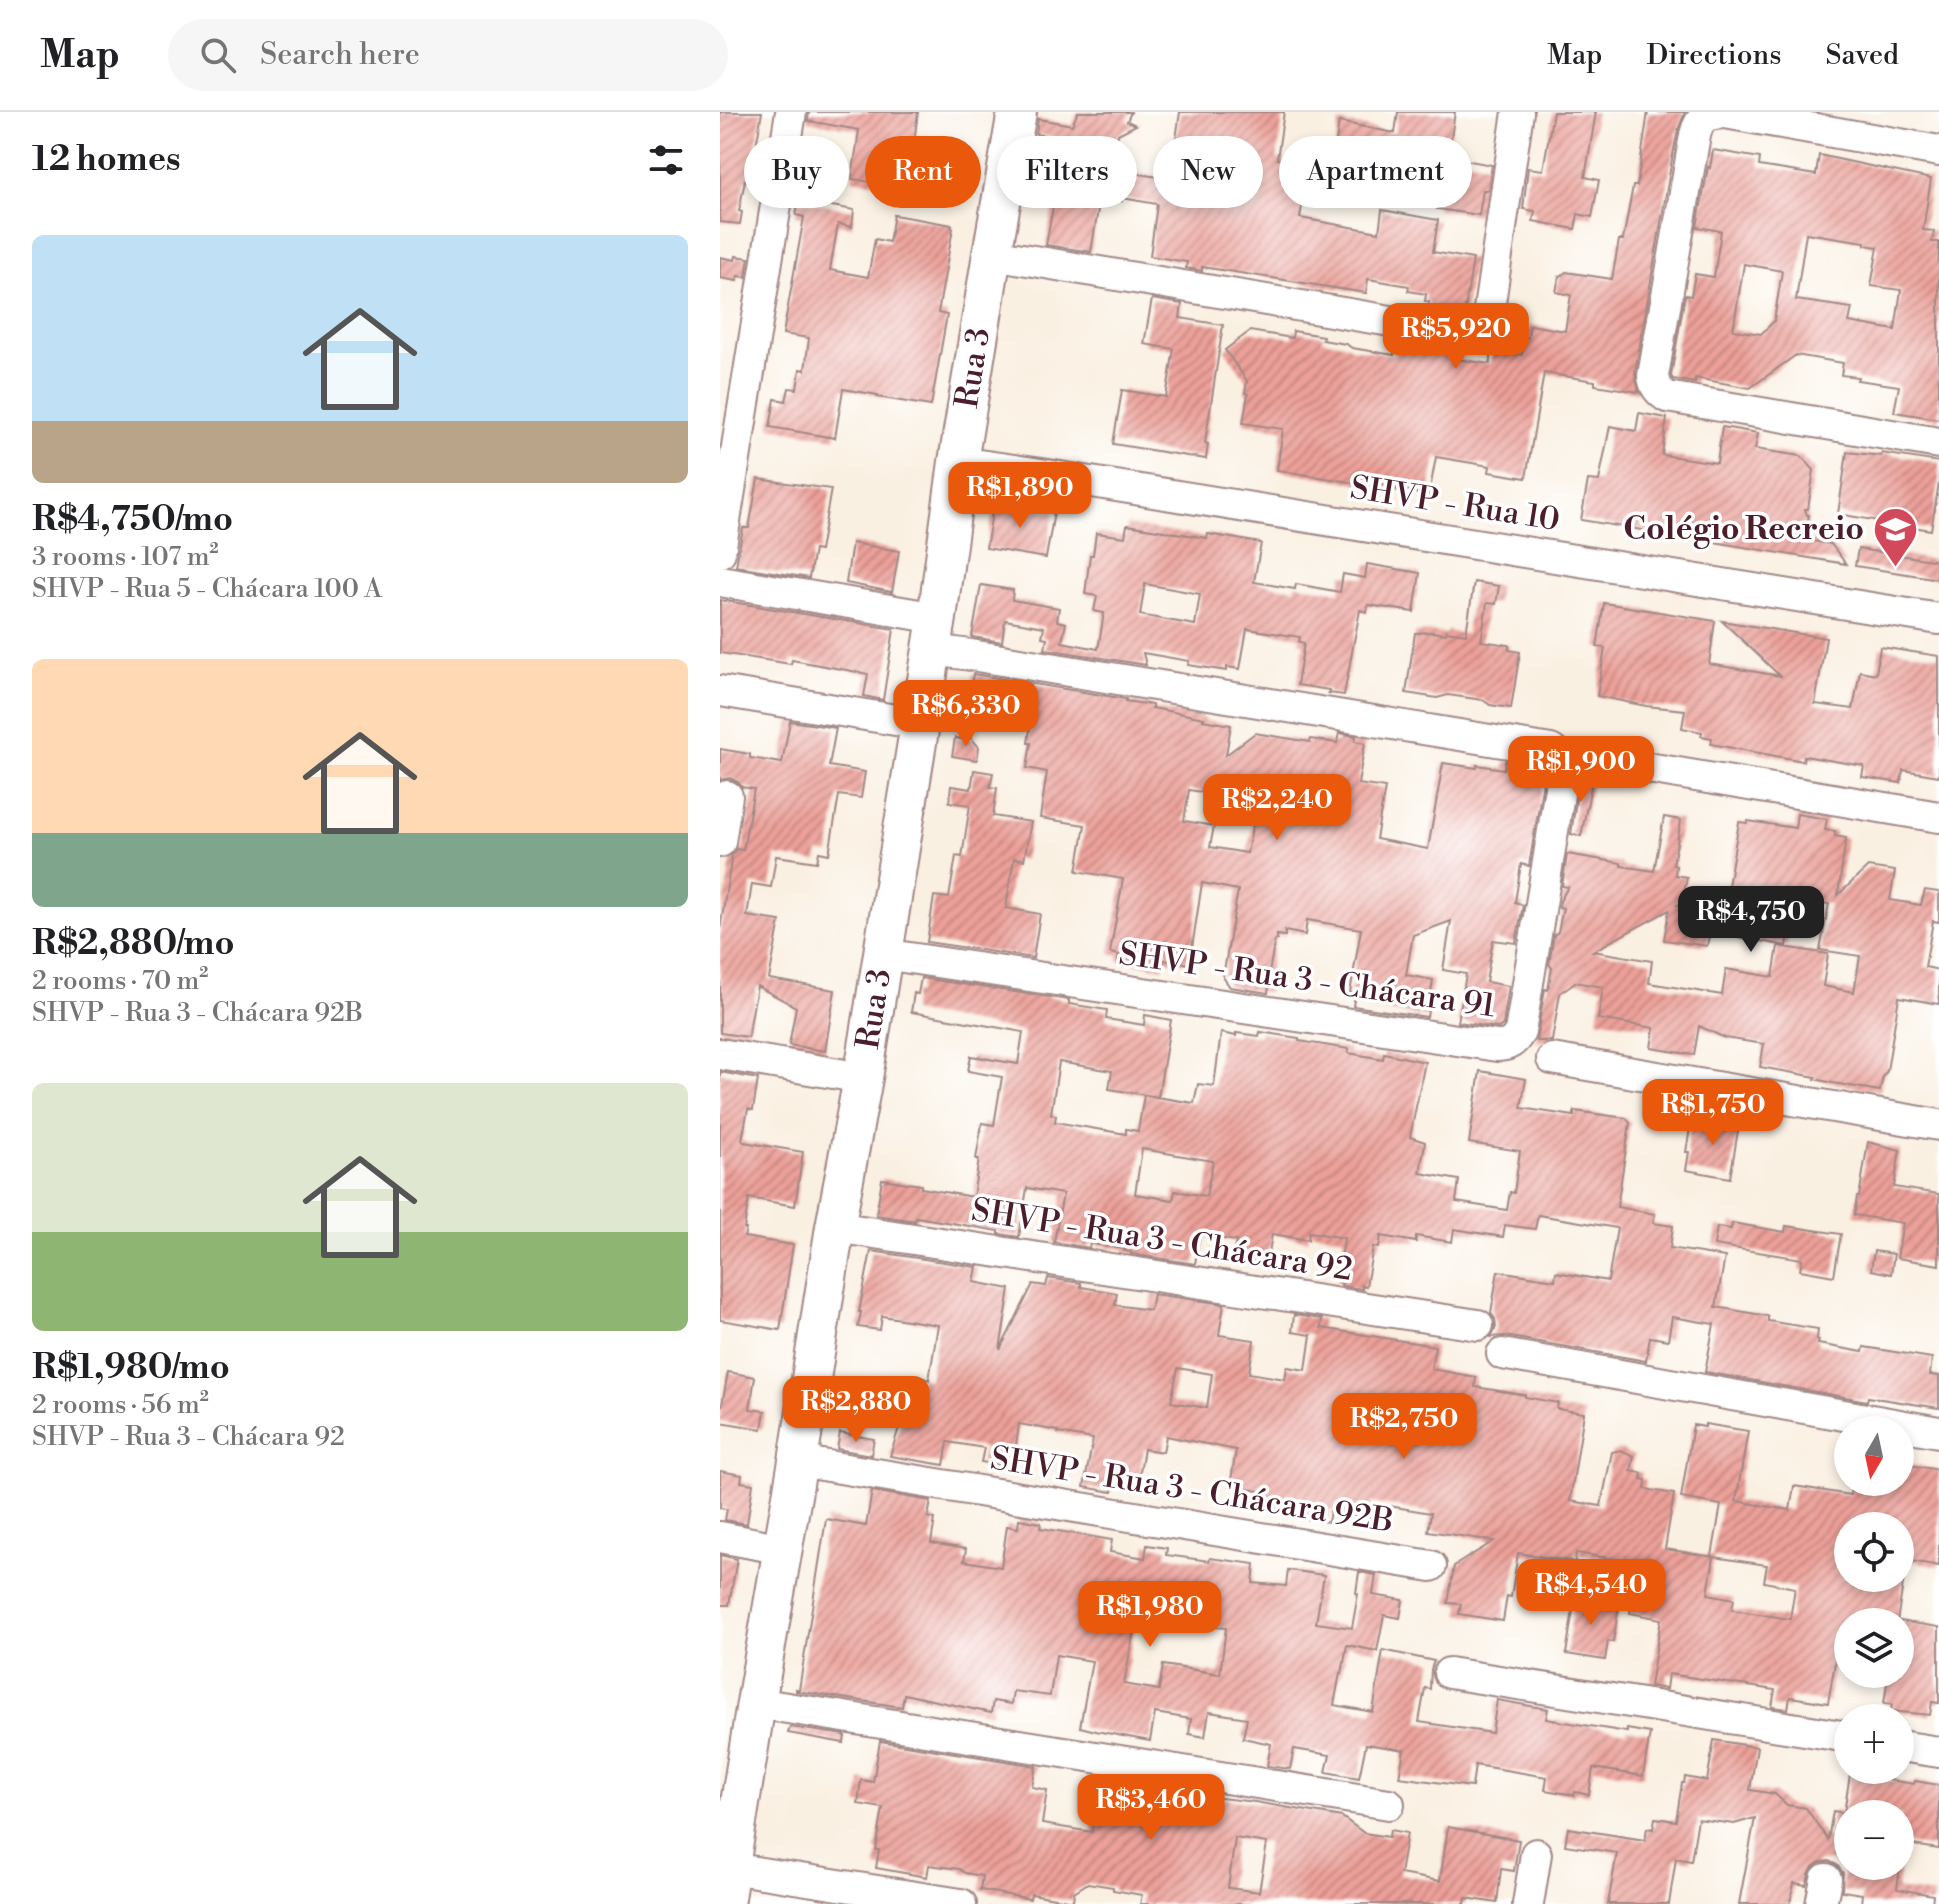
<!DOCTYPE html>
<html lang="en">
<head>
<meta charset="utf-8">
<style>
	:root { --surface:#fff; --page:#f6f6f6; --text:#202124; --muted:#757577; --line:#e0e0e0; --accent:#ea580c }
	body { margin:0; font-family:"Libre Bodoni",serif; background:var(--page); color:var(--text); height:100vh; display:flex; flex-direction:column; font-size:30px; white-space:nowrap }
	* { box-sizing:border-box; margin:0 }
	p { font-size:26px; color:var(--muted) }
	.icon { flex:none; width:44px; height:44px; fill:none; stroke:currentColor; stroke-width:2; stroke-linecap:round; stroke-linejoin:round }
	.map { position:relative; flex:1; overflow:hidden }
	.drawer { display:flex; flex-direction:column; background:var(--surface); width:720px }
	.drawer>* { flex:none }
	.banner { position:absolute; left:24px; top:24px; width:760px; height:72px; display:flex; gap:16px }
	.needle { width:52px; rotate:189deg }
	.controls { position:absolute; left:1114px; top:1304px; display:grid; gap:16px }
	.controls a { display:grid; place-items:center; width:80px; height:80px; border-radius:50%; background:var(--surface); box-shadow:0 4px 12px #0003; font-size:40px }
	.price { position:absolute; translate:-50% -68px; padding:0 18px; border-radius:16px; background:var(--accent); color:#fff; font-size:26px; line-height:52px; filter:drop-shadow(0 2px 4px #0008) }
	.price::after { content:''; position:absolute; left:50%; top:48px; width:24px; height:18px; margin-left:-12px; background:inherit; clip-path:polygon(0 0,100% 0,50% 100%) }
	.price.active { background:#222; color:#fff }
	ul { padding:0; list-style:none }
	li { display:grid; align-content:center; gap:16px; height:424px; padding:0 32px }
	li span { display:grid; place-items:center; height:248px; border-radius:12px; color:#555 }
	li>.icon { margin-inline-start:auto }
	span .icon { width:144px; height:144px; fill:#fffc; stroke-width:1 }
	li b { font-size:34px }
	h2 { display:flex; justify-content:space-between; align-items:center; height:96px; padding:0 32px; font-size:34px }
	.tag { padding:0 28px; border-radius:36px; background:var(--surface); box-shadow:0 4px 12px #0003; font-size:28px; line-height:72px }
	.tag.active { background:var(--accent); color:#fff }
	header { display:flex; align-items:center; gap:48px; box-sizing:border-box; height:112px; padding:0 40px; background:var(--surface); border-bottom:2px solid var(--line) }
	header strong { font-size:38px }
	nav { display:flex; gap:44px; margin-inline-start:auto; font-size:28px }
	.search { width:560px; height:72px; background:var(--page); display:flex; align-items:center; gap:20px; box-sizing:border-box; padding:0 28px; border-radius:44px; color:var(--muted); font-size:30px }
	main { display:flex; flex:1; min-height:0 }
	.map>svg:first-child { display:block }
	.building { fill:url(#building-hatch); fill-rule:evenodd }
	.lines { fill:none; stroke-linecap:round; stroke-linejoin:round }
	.minor-casing { stroke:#a28886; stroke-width:34 }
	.major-casing { stroke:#a28886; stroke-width:42 }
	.minor { stroke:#fff; stroke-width:30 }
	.major { stroke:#fff; stroke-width:38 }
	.labels { text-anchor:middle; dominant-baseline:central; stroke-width:7; stroke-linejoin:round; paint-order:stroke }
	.street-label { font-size:32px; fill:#4a1f2b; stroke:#fff }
	.poi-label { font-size:32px; font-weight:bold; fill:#4a1f2b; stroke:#fff; text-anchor:end }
</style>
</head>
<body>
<header>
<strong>Map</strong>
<div class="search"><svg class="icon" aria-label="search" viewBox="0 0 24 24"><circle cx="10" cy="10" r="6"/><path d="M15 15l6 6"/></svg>Search here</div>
<nav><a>Map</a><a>Directions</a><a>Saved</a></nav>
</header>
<main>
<section class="drawer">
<h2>12 homes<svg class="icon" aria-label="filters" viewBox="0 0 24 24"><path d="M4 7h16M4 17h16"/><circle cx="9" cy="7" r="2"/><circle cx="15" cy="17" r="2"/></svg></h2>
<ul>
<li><span style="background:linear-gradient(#bfe0f5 75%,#b9a48a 0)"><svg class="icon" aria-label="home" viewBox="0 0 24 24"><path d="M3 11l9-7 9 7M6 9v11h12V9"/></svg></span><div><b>R$4,750/mo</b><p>3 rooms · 107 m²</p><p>SHVP - Rua 5 - Chácara 100 A</p></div></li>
<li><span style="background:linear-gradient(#ffd9b3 70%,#7fa58c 0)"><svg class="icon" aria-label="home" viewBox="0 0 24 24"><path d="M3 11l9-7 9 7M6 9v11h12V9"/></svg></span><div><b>R$2,880/mo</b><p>2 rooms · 70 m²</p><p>SHVP - Rua 3 - Chácara 92B</p></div></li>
<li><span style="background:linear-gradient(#dfe7d0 60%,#8fb573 0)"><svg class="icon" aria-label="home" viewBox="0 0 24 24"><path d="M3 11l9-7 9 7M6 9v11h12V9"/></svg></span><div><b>R$1,980/mo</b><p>2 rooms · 56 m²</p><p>SHVP - Rua 3 - Chácara 92</p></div></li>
</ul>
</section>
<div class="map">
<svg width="1219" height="1792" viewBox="0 0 1219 1792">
	<defs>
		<pattern id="building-hatch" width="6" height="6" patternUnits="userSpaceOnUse" patternTransform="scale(2)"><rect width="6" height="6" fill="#eca099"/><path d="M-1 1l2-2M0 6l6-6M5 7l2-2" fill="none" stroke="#c1827d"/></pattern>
	</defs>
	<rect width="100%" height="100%" fill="#fff"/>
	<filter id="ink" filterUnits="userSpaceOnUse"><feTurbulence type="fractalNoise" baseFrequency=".0125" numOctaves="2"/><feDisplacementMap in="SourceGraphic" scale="16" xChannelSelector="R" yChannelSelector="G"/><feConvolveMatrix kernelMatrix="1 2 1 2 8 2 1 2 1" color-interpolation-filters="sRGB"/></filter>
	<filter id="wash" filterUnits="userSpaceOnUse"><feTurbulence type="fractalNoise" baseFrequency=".006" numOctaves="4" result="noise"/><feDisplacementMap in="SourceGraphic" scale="32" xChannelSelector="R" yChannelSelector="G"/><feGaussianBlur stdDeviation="1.8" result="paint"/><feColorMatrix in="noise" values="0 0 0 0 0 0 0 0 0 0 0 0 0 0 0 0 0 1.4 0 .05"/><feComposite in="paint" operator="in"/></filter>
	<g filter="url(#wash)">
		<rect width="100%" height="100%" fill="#faf0e2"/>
		<g id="blocks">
			<path class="building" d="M0,0H42L30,69L25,68L19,99L22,100L20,112L0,110Z
				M89,0H198L188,76L132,67L139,18L88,9Z
				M358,0H411L407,9L416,13L398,22L394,50L404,52L402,59L450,67L460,0H564L557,47L589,52L580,106L659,120L662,98L718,108L713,140L753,147L744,203L708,197L709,190L705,189L706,182L688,179L689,174L648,167L646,181L482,155V159L466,156L467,150L430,144L437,92L402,86V89L380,86L371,140L326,133L336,78L364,83L372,32L316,22L318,7L352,13Z
				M678,0H735L728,45L772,53L768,78H763L759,103L717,97L721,75L667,66L664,84L618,77L621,58L612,56L619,10L675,21Z
				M833,0H876L865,65L879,68L872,105L858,102L855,117L813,109L815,99L803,97L808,56L823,58Z
				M928,0H965L958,18L952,47L915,261L919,280L875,273V269L824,261L806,366L769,360L770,354L716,345L709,383L557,358L563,317L523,311L528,282L525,281L527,269L505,238L530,219L572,226L573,219L603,224L602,228L626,232L632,236L674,243L676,231L737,240L736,247L770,252L772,240H777V238L802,243L805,225L808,226L810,213L845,219L851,183L836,180L839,165L846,160L892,167L899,128H903L913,74H917Z
				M993,38L1040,46L1039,54L1096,63L1099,43L1211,67L1203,118L1214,119L1212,130H1219V307L1174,300L1179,274L1137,268L1138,265L1121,263L1123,251L1076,243L1030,276L975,266V271L953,267L951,264L965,183L971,184L975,162L994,165L1001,119L977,115L988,55L990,56ZM1086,121L1145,130V133L1158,135L1151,174L1181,178L1175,218L1129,210L1132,196L1076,188ZM1024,152L1062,159L1054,209L1041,222L1013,218Z
				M79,88L134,98L132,115L118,112L110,158L148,165L155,127L169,130L174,103L232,113L231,115L233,116L218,201L227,203L211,294L157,285L158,283L123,277L115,326L50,315L55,287L66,289L69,276L77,277L80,257L85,258L89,226L63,222L84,105L76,103Z
				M16,144L29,146L26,165L18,164L17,169L0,166V145L15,148Z
				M432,187L462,192L460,206L503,213L485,331L488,332L486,347L393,332L402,278L446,285L454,237L424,232Z
				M919,301L947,306L942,343L997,351L1002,315L1038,321L1035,337L1081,344L1094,358L1088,397H1085L1087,403H1089L1085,428L1111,432L1126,452L861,408L868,368L879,369L890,314L916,319Z
				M1127,340L1161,344L1162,341L1219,350V371L1211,418L1118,402Z
				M38,367L111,377L100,439L94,438L89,466L16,454L23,416H29Z
				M274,390L334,400L326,446L266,436Z
				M407,413L487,426L488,422L541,431L534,470L575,477L576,472L620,480L623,462L645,466L647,452L700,461L694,500L648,493L647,500L640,498L624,583L608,581L609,578L577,573L584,531L579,530L580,525L527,517L520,557L507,555V559L468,553L469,549L423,541L426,553L325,537L327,526L322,525L324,515L285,508L282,530L252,525L261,473L293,478L292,488L339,496L337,509L346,511L342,530L378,537L384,501L374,499L377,484L365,482L370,443H373L376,421L405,425ZM425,472L480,482L475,513L420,503Z
				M132,431L179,439L172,480L126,471Z
				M1138,437L1219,449V467L1135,454Z
				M754,470L779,474L776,492L767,491L761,529L789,533V538L800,540L791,596L770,593L763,588L728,583L717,586L686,581L695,521L712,520L726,522L727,519L746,522Z
				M0,488L174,517L163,588L144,584L148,562L72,548L71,552L0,541Z
				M884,491L995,509L989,552L1060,564L1002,509L1106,526L1095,592L1133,597L1140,559L1156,562L1160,535L1219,544V664L1183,658L1181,671L1142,665L1144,654L1084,644L1083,649L991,632L992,626L981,624L982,620L962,616L965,598L926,594L877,584L885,536L877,535Z
				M253,562L406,587L405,589L432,593V596L484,606L483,608L511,613L506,643L535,621L590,630L591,627L617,631L619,621L636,624L635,629L645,631L638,672L665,676L656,727L708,737L723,651L757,656V653L784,657L785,649L823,656L824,664L809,754L801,752L795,790L803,793L796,831L773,828L766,870L789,874L783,913L778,916L738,910L746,862L723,858L731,809L693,823L686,863L713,868L707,905L633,894L635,882L630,881L641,817L587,808L585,823L565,819V824L557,823V828H555L548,866H550L548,881L510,875L503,865L518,778L482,771L472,836H473L471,852L444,848L443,856L398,848L399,843L390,841L403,767L357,759L365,713L320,706L327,660L307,656L311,631H308L311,609L246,599ZM469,678L494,682L495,678L538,686L527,741L490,735L494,714L464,709Z
				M70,609L116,616L109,654L145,660L141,686L119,683L109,742L99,740L97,750L56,744L51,775L32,772L27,804L60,809L49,867L115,878L105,939L69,933L76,895L37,874L28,925L0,921V817L12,743L16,737L23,738L34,677L22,675L18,670L10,666L0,668V637L30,642V646L62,651Z
				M243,617L259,635L257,648L232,644L235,626L242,627Z
				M254,658L273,661L270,675L277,676L273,704L311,710L304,748L294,746L286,796L320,802L313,846L207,830L214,784L229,786L236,744L242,745L250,693L229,690L231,674L251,677Z
				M860,662L873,665L861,724L851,722Z
				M1077,702L1107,707L1105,718L1115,719V724L1126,726L1118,783L1148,755L1175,759L1170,788L1201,793L1205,778L1219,780V810L1213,809L1205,855L1219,858V892L1179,885L1167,959L1163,964L1160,979L1113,971L1095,967L1096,965L1040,955L1044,932L1005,926L979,914L974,943L931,936L934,916L878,907L883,875L855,870L840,881L832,929H816L825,877L828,878L832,856L829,852L834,823L838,820L843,796L839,795L840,789L848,775L842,774L847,742L901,751V754L934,759L944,705L961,708L953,753L956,754L955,763L967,765L962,791L958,793L987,798L986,804L1043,813L1049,781L1008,774L1019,710L1027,711L1028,709L1075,716ZM1075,787L1109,792L1100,838L1140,844L1134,880L1103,874L1108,842L1058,834L1053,865L1006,857L1002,883L929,871L932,849L873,839L949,798L944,828L987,834L990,820L1067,834Z
				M201,866L349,888V892L387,898L386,907L424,913L425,903L451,908L438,985L389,977L392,959L339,950L331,1002L336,1003L335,1010L406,1022V1017L418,1019L424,983L474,991L478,972L494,974L501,921L516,924V921L539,924L540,920L579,926V929L629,937L628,941L663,947L664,941L705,950L690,1025L705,1030L700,1061L739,1068L736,1090L787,1098L790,1080L794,1081L800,1039L749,1031L760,959L806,967L801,996L854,1004V999L906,1006L910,1011L897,1095L935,1102L933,1111L953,1114L950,1136L1005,1145L996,1195L1048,1204V1209L1098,1217L1097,1228H1099L1098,1232L1143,1240L1144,1235L1212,1246L1210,1263L1219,1264V1296L1148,1285L1147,1289L985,1260L994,1212L952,1205L948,1228L930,1225L926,1249L785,1224L771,1225L776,1215L775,1207L771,1201L778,1159L835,1168L836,1160L888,1169L897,1116L818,1103L815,1117L785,1113L783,1125L734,1117L732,1130L696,1124V1130L661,1124L659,1136L653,1135L646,1174L642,1173V1177L621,1174L622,1170L618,1169L624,1126L589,1120L588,1128L552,1122L547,1154L512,1148L516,1129L480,1123L475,1152L411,1142V1140L404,1139L405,1137L370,1131L369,1136L334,1130L343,1082L307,1076L299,1125L279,1122V1119L196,1105L195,1109L156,1103L162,1067L201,1073V1076L253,1085L259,1047H256L262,1011L274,1013L282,965L248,959L251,944L298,952L303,920L191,900L194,881L198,882ZM422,1037L493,1049L486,1084L455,1079L453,1088L415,1082Z
				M0,960L38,967L33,998L28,997L22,1028L24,1030L83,1040L75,1094L29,1086L24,1117H26L24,1125L73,1133L60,1218L0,1208Z
				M998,1004L1020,1007L1010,1066L966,1058L969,1040H966L971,1010L996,1014Z
				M1148,1030L1180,1038L1174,1075L1219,1082V1153L1177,1146L1183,1111L1134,1103L1137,1085H1139Z
				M1012,1111L1065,1120L1066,1114L1121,1122L1114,1164L1080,1158L1082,1147L994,1133L997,1115L1011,1117Z
				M151,1139L257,1155L254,1170L290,1177L280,1238L313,1172L326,1174L328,1166L361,1171V1175L397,1181L395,1193L430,1198L433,1182L504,1192L499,1223L534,1228L529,1261L565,1267L567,1255L586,1258L591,1223L572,1220L574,1203L602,1207L601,1216L715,1234L711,1257L756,1265L755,1275L805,1283V1285L838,1291L837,1297L864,1301L850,1389L881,1394L892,1340L901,1338L914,1344L911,1359L922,1361L921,1367L926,1368L925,1377L954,1382L945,1437L994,1445L992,1444L1001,1393L961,1386L973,1313L985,1315V1312L1028,1319L1016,1389L1051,1395L1070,1398L1074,1374L1130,1383L1132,1370H1180V1351L1219,1358V1454L1180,1447V1414H1128V1440L1124,1466H1184L1177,1510H1164L1136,1505L1135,1510H1128V1534L1118,1533L1108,1591L1070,1585L1068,1597L1052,1595L1055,1578L948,1562L946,1577L930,1574L941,1507L910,1501L919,1451L856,1441L855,1450L798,1441L791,1485L787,1484L783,1509L739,1502L741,1492L728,1491L734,1454L774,1429L708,1419L711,1401L651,1391L649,1405L610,1399L608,1410L578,1406L579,1401L542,1395L545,1380L510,1374L516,1338L446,1324L443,1340L424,1337L417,1376L393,1372L392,1380L364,1375L373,1327L338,1321V1319L316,1315L299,1312L294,1348L281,1346L280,1353L261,1350L264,1336L228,1330L224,1353L170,1344L193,1272L198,1274L201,1265L209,1268L218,1213L162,1204L160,1218L138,1215L141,1200H139ZM458,1256L492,1262L487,1296L451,1290ZM994,1445L1047,1453L1044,1470L1075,1476L1070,1507L1012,1498L1014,1487L988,1482Z
				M1154,1139L1174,1142L1171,1162L1151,1158Z
				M8,1260L35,1265L30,1297L45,1299L42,1317L0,1310V1293H2Z
				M120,1321L154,1327L151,1343L117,1337Z
				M0,1359L22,1363L21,1370L33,1372L27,1412L5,1408L7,1397L0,1396Z
				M152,1379L211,1389L208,1405L215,1407L211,1431L246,1437L244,1449L281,1455L287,1414L298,1416L299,1407L321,1411L320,1416L392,1428L390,1440L425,1446L427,1433L447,1436L446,1443L489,1449L490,1446L535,1452L533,1471L566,1474L568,1458L604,1463L596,1511L632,1516L638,1482L636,1481L639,1460L656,1463L653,1483L683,1488L680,1506L664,1503L657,1539L627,1533L622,1562L620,1561L614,1593L653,1600L663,1538L714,1549L711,1557L710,1577L705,1576L699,1610L772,1621L777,1588L828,1597L826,1607L907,1620V1617L930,1621L923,1664L873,1656L869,1683L855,1680L854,1683L825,1678L827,1665L755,1653L752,1675L679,1665L684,1638L646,1632L639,1666L606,1660L610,1643L574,1637L570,1657L547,1654L551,1632L523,1626L527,1606L489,1600L485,1625L469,1622L471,1607L435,1601L430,1629L376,1619L360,1615L372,1549L336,1543L330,1584L293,1579L291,1592L273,1589L271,1601L184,1582L182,1595L76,1579V1577L79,1578L106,1407L146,1414ZM416,1508L450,1514L451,1510L506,1516L500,1562L443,1553L439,1578L404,1572Z
				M0,1443L17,1447L9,1493H0Z
				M857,1472L876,1490L899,1494L893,1530L888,1529L885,1548L846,1542Z
				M1180,1509L1219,1515V1591L1212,1590L1210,1603L1171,1599L1172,1592L1164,1591L1168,1564H1170L1171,1562H1180Z
				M70,1615L125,1623L124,1631L68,1621Z
				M994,1628L1037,1635L1030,1678L1055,1682L1067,1693L1086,1696L1108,1728L1113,1699L1124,1701L1130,1662L1194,1672L1195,1669L1219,1673V1737L1180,1731V1702H1128V1754H1180L1177,1777L1213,1783L1212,1792H1141L1142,1782L1122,1779L1123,1761L1117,1753L1109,1749L1100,1750L1093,1755L1089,1763L1086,1773L1074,1771L1070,1792H1019L1035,1706L1014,1712L978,1707L971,1749L956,1746L949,1792H888L897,1741L845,1733L848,1716L925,1728L927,1716L933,1717L935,1706L956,1709L962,1671H964L965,1665L987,1669Z
				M160,1629L316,1654L312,1675L327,1678L322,1712L372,1720L381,1664L431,1672L430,1677L484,1686V1684L535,1690L622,1705L644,1721L669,1725L670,1718L687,1721L680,1762L720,1769L728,1715L799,1728L794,1759L781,1757L777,1791L746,1786L745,1792H420L422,1783L393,1778V1775L368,1771L354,1780L353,1789L311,1782L310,1787L260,1778L262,1764L245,1761L239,1757L209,1753L207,1765L156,1756L159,1738H156L163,1696L138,1692L141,1668L153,1670ZM515,1726L547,1731L539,1780L508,1776Z"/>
		</g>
	</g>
	<g filter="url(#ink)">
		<use href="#blocks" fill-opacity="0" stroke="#a28886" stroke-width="2"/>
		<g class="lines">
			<defs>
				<path id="minor" d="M1219,39L1005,1C986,3 980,3 975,23L933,264C934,274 939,280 947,285L1219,331
					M272,142L754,223L760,220L767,211L798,0
					M238,350L328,363L1219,507
					M0,440L71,0
					M0,469L217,506
					M0,579L200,612
					M875,647L1219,705
					M0,730L7,684
					M163,842L777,934C789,934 794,930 800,920L842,664L839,644L831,638L251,543L212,538
					M0,942L143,966
					M832,947L1219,1013
					M115,1115L758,1213
					M782,1242L1219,1320
					M78,1349L711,1454
					M0,1425L63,1437
					M729,1561L1128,1625
					M36,1591L669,1692
					M1180,1634L1219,1640
					M10,1756L241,1792
					M808,1792L816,1742
					M1101,1792L1106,1767"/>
				<path id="major" d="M4,1792L36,1591L78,1349L115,1115L143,966L217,506L238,350L272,142L297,0"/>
			</defs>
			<use href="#minor" class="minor-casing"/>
			<use href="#major" class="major-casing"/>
			<use href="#minor" class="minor"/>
			<use href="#major" class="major"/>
		</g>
	</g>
	<defs>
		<symbol id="school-pin" viewBox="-11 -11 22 30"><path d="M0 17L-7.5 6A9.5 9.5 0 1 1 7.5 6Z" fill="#d1495b" stroke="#fff"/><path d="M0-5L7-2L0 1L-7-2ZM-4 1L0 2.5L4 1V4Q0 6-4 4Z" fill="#fff"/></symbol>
	</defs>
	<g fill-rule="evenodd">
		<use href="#school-pin" x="1150" y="392" width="51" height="69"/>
	</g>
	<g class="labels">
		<g class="street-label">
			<text transform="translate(253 256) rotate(-81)">Rua 3</text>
			<text transform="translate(735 392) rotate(9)">SHVP - Rua 10</text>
			<text transform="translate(587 868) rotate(8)">SHVP - Rua 3 - Chácara 91</text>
			<text transform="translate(154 897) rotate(-81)">Rua 3</text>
			<text transform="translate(442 1128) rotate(9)">SHVP - Rua 3 - Chácara 92</text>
			<text transform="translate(472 1378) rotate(9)">SHVP - Rua 3 - Chácara 92B</text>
		</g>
		<g class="poi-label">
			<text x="1144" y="417">Colégio Recreio</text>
		</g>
	</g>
</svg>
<div class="controls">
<a><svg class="needle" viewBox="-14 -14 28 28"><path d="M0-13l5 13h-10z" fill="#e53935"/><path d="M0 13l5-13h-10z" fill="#757577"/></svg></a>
<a><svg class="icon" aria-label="locate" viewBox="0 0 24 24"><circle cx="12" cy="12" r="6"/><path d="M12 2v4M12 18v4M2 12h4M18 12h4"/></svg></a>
<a><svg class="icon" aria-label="layers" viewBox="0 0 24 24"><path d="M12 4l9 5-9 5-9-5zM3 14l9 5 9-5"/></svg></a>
<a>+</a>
<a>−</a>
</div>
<b class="price" style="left:736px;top:259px">R$5,920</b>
<b class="price" style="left:300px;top:418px">R$1,890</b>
<b class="price" style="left:246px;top:636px">R$6,330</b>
<b class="price" style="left:861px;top:692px">R$1,900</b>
<b class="price" style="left:557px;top:730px">R$2,240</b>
<b class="price active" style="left:1031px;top:842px">R$4,750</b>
<b class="price" style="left:993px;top:1035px">R$1,750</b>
<b class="price" style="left:136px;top:1332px">R$2,880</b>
<b class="price" style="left:684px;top:1349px">R$2,750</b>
<b class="price" style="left:871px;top:1515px">R$4,540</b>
<b class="price" style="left:430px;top:1537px">R$1,980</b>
<b class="price" style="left:431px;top:1730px">R$3,460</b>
<div class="banner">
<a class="tag">Buy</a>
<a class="tag active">Rent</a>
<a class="tag">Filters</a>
<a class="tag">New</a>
<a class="tag">Apartment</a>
</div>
</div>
</main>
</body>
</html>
